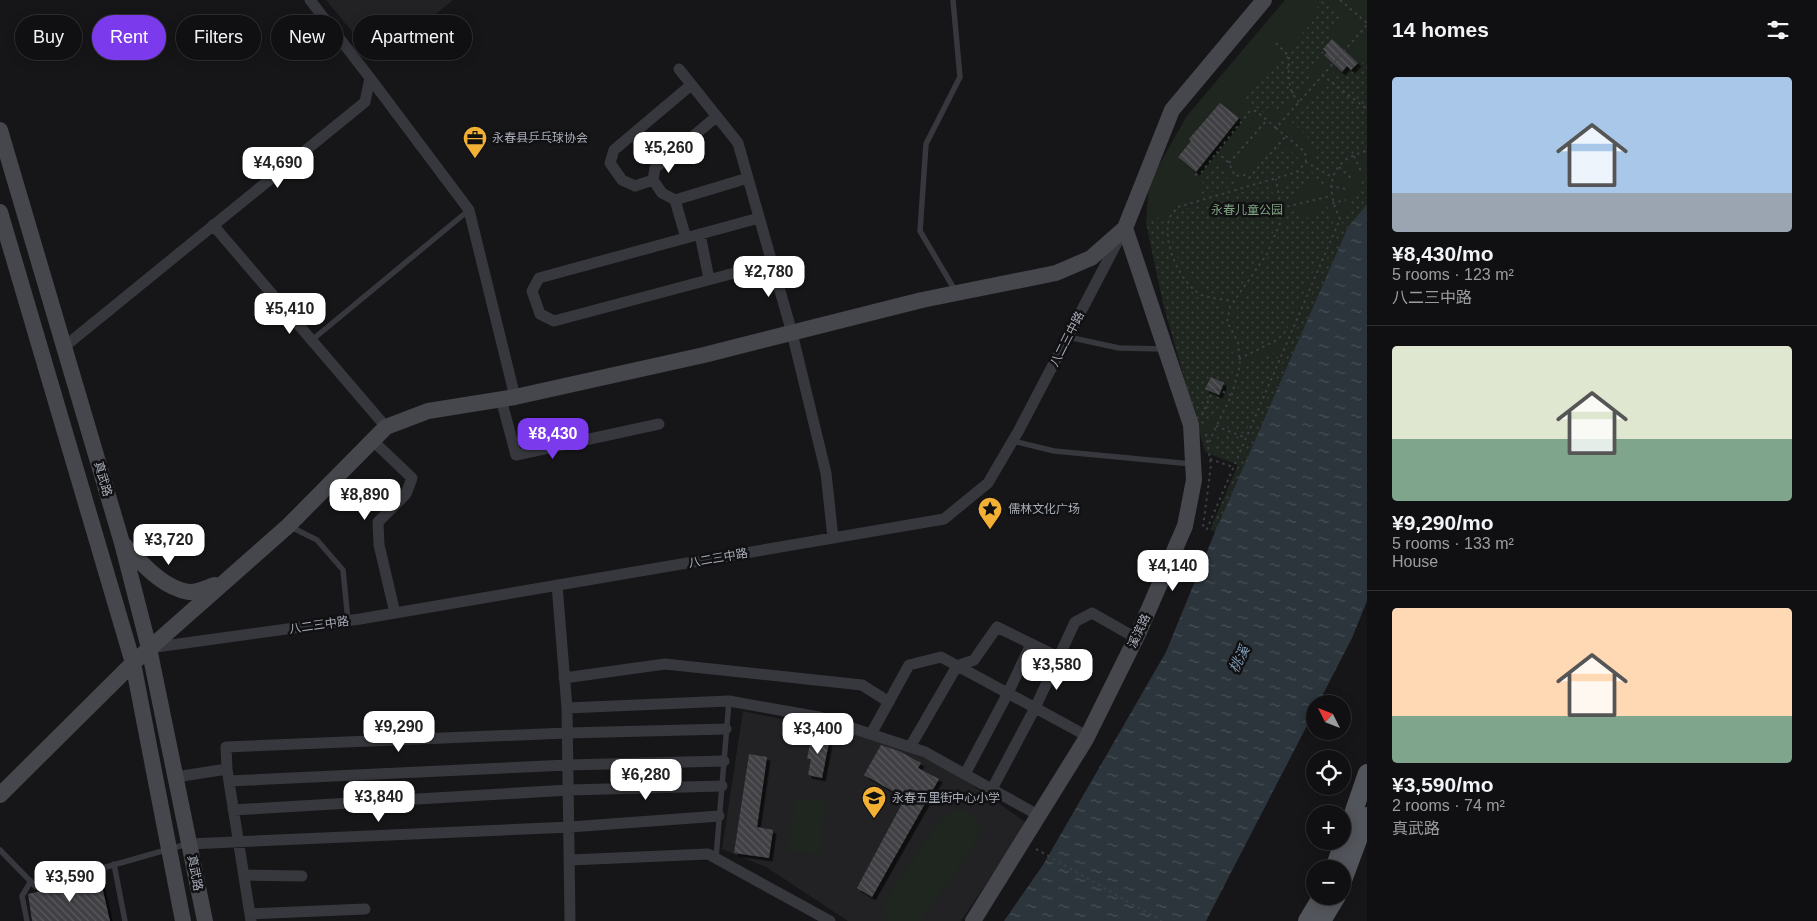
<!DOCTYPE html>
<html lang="en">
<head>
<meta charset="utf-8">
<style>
	:root { --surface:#101012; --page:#1e1e20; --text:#f1f3f6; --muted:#9c9d9f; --line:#303032; --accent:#7c3aed }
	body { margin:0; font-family:Helvetica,"Noto Sans SC",sans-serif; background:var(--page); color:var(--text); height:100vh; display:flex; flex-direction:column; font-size:19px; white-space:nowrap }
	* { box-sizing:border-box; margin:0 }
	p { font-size:16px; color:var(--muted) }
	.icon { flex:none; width:28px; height:28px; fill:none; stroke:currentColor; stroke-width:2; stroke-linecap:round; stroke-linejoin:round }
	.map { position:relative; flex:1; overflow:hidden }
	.details { display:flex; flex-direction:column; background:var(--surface); width:450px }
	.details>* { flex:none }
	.banner { position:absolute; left:15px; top:15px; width:475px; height:45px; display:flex; gap:10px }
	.needle { width:32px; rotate:312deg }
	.tools { position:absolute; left:1306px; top:695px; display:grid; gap:10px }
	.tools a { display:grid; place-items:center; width:45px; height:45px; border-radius:50%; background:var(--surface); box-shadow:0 2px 12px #0003,0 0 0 1px var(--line); font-size:25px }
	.price { position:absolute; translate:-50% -42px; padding:0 11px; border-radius:10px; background:#fff; color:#222; font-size:16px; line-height:32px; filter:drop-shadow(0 1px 2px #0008) }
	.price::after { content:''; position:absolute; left:50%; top:30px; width:15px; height:11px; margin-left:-8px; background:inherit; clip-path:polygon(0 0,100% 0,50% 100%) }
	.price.active { background:var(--accent); color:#fff }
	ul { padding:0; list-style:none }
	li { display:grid; align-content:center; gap:10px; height:265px; padding:0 25px }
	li+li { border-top:1px solid var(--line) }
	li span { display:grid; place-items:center; height:155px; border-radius:5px; color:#555 }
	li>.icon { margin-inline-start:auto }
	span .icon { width:90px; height:90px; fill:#fffc; stroke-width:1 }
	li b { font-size:21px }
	h2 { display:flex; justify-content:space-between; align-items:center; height:60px; padding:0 25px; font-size:21px }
	.tag { padding:0 18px; border-radius:22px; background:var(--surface); box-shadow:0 2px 12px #0003,0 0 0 1px var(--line); font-size:18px; line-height:45px }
	.tag.active { background:var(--accent); color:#fff }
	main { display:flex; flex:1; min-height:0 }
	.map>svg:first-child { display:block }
	.built { fill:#222225 }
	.green { fill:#1e261f }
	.garden { fill:url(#garden-dots) }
	.water { fill:url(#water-ripples) }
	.building { fill:url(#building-back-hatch); filter:url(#shadow) }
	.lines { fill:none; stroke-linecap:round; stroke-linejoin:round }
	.path { stroke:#3d3f44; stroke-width:2; stroke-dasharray:2.5 4; stroke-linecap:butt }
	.service { stroke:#37383d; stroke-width:5.5 }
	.minor { stroke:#37383d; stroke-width:11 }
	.secondary { stroke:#45474d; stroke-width:16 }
	.primary { stroke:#53555c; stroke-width:18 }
	.labels { text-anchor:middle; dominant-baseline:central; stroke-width:5; stroke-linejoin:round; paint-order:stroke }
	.poi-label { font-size:12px; fill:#a8adb8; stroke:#111113; text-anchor:start }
	.park-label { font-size:12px; fill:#7fa381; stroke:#111113 }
	.street-label { font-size:12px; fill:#a8adb8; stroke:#111113 }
	.water-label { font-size:14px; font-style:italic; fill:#7f9bb3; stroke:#111113 }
</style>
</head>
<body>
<main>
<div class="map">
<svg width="1367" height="921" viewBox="0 0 1367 921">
	<defs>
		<pattern id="garden-dots" width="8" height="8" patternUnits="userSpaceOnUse" patternTransform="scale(1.25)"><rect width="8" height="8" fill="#1e261f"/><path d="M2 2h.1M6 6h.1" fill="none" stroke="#3c433d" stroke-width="1.8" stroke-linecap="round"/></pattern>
		<pattern id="water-ripples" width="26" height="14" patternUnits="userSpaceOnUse" patternTransform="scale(1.25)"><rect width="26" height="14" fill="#2c353c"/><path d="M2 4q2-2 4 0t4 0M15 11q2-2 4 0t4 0" fill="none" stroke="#485056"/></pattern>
		<pattern id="building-back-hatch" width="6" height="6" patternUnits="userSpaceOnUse" patternTransform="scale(1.25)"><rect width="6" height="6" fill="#404145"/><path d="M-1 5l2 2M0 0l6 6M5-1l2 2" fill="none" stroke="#595a5e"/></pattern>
		<filter id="shadow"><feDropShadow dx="3.5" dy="3.5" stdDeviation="0" flood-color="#0009"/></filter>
	</defs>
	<rect width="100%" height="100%" fill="#161618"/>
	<path class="built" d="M326,0H453L377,62Z
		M743,711L877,739L946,767L1027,823L961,921H848L766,867L722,849Z"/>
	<path class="green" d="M1285,0H1367V204L1348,227L1243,467L1205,452L1163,303L1146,222L1149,183L1186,117Z
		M795,798L826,802L820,854L788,851Z
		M959,809C975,813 981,821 978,838L921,921H887L884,913L885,902L942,818Z"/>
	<path class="garden" d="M1313,0H1325L1342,15L1328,30L1333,35L1320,49L1324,53L1322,60L1310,74L1311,78L1281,113L1271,104L1264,113L1254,106L1249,107L1243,101L1319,14L1317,4Z
		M1363,62L1367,65V148L1341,160L1330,171L1316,162C1311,137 1310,138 1290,121L1336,70L1343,75L1348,70L1353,72Z
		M1281,144L1300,159L1292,169L1248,183Z
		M1217,159L1224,166V174L1230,181L1240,184L1202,195L1203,176Z
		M1306,168L1326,181L1327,191L1323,192L1313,180C1301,184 1295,190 1291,202L1283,204L1281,187L1291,182Z
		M1367,172V204L1348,227L1215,532L1210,530L1349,207Z
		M1263,186L1270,187C1275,197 1280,209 1277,221C1271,245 1249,274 1235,295C1226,292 1213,296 1205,291C1186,281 1166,243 1172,222C1173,217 1178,213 1181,210Z
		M1326,203L1333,222L1331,233L1287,329L1283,328L1269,341L1244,353L1241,338L1232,321L1234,308L1262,269L1283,226L1285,213L1295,211L1308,218L1322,210Z
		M1163,216L1165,244L1172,268L1197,297L1227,305C1219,323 1234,343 1234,362C1234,384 1218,407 1209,426L1199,429L1163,303L1146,222Z
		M1276,351L1279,352L1277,360L1245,434L1226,427L1227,424L1223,422L1242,378L1243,364C1254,358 1266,359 1276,351Z
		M1224,432L1243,439L1234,460L1215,454L1213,447L1219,433L1223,435Z"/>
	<path class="water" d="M1367,204V601L1352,638L1318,704H1315V710L1206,921H1004L1043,865L1166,652L1215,532L1348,227Z"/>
	<path class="building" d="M1332,39L1358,63L1351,70L1347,66L1342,72L1324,55L1327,53L1323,49Z
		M1220,103L1239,118L1196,172L1178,157L1191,141L1189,139Z
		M1211,377L1224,383L1219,395L1205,389Z
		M812,733L830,737L822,778L808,775L811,759H807Z
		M881,745L899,751L921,763L918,768L939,779L872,897L857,888L905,798L864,775Z
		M749,754L767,757L757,827L773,830L769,858L734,853Z
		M100,878L110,921H32L28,894Z"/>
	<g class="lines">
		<path class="path" d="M1340,0L1367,23
			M1276,43L1289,56C1289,72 1286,90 1299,102
			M1322,75L1367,109
			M1276,128L1256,111H1250L1217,152L1229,163L1235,176L1245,175L1249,178L1286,136
			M1354,156L1361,171
			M1306,162L1305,152L1276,128L1367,25
			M1229,163L1267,120
			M1339,167L1352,179
			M1195,175L1202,172L1217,152
			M1330,186L1346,189
			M1332,203L1346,200
			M1281,208L1331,196
			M1235,302C1225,299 1214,299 1204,296C1181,287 1162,242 1169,220C1170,215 1175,211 1178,207L1297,172L1306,162L1332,177
			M1239,359L1277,340L1285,332L1289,333
			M1202,415L1214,388L1231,395
			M1216,426L1246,438
			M1206,434L1211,465L1203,527L1207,529L1340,219C1325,188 1328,160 1367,151
			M1209,442L1232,394L1240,365L1238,342L1227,322L1230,307L1267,254L1280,223L1281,208L1276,179
			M1210,459L1233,467
			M1036,849L1162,921"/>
		<path class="service" d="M953,0L960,77L926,144L920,231L956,292
			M1068,337L1119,348L1165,349
			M312,340L469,210
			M1013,441L1054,451L1192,464
			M291,527L317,540L343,570L348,621
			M0,850L36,887L187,844
			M716,858L729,701
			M114,864L125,921
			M27,921L22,896L31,881"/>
		<path class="minor" d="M679,69L738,143L792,333L826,473L833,538
			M370,78L469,210L515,397
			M653,180L635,186L622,180L610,163L614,150L691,85
			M675,200L748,178
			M759,218L539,278L532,291L540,314L554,321L772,263
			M213,225L386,427
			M700,234L709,279
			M686,238L675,200L662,193L653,180L655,168L716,117
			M64,347L365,102L370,78L310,0
			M501,399L516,455L659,424
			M372,440L412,478L406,494L378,522L379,545L395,613
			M557,585L567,708L570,921
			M149,648L360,619L944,519L988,483L1019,430L1121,235
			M564,678L665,664L862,685L889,702
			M567,708L729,701L819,717L925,752L1038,815
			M871,734L909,665L941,657L1087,736
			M910,747L957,666L974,660L997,627L1058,657
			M227,769L226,747L567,733L726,729
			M965,774L1008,693L1031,644
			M176,777L227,769L251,921
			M229,781L568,765L724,761
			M992,789L1035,708L1075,622L1092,613L1136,638
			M233,810L569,790L722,786
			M189,844L570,827L719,816
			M570,860L708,854L830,921
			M244,875L302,876
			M250,914L365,909"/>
		<path class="secondary" d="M0,130L122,543L149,648L205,921
			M0,212L133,663L183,921
			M123,544C141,562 162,588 189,592C197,593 208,587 215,585
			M0,795L133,663L288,526L386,427L428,411L515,397L704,355L922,300L1056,273L1091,258L1125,228L1172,110L1264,0
			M973,921L1086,739L1138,634L1185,526L1194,480L1191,425L1125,228"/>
		<path class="primary" d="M1334,869L1367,773
			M1342,883L1367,816
			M1307,921L1322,896
			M1322,921L1337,896"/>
	</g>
	<defs>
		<symbol id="office-pin" viewBox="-11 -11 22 30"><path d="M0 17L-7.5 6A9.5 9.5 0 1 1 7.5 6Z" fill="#f2b134" stroke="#111113"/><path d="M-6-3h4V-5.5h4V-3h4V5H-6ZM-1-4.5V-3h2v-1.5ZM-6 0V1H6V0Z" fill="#111"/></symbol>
		<symbol id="sight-pin" viewBox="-11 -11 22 30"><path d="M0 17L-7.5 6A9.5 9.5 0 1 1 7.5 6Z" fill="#f2b134" stroke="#111113"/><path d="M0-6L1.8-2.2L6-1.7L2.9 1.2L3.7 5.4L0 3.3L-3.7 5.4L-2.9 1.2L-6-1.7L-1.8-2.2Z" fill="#111"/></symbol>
		<symbol id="school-pin" viewBox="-11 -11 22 30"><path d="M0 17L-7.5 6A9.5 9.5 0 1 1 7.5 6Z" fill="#f2b134" stroke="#111113"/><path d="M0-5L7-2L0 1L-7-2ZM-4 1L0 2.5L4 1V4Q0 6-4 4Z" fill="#111"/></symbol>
	</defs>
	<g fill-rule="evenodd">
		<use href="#office-pin" x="461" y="124" width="28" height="38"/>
		<use href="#sight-pin" x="976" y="495" width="28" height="38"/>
		<use href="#school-pin" x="860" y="784" width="28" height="38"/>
	</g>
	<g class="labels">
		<g class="poi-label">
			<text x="492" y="138">永春县乒乓球协会</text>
			<text x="1008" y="509">儒林文化广场</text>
			<text x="892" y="798">永春五里街中心小学</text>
		</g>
		<g class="park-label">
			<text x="1247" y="210">永春儿童公园</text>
		</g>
		<g class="street-label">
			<text transform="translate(1067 339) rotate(-63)">八二三中路</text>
			<text transform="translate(103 479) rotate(74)">真武路</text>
			<text transform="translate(718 558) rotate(-10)">八二三中路</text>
			<text transform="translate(319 625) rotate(-8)">八二三中路</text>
			<text transform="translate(1139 631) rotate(-65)">溪滨路</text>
			<text transform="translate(195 873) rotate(79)">真武路</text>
		</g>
		<g class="water-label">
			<text transform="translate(1239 659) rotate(-64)">桃溪</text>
		</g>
	</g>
</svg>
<div class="tools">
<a><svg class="needle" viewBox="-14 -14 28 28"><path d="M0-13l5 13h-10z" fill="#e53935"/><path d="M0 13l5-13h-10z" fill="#9c9d9f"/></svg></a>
<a><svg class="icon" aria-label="locate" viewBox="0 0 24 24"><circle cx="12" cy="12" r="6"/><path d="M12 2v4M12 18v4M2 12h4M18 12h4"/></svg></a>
<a>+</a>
<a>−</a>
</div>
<b class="price" style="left:669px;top:174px">¥5,260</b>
<b class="price" style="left:278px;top:189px">¥4,690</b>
<b class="price" style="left:769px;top:298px">¥2,780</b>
<b class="price" style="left:290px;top:335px">¥5,410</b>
<b class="price active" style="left:553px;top:460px">¥8,430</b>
<b class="price" style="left:365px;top:521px">¥8,890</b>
<b class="price" style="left:169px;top:566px">¥3,720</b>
<b class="price" style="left:1173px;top:592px">¥4,140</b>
<b class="price" style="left:1057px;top:691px">¥3,580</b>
<b class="price" style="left:399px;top:753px">¥9,290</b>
<b class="price" style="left:818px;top:755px">¥3,400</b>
<b class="price" style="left:646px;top:801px">¥6,280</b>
<b class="price" style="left:379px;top:823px">¥3,840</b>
<b class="price" style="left:70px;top:903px">¥3,590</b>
<div class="banner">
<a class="tag">Buy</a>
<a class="tag active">Rent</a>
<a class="tag">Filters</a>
<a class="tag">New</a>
<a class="tag">Apartment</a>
</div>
</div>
<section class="details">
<h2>14 homes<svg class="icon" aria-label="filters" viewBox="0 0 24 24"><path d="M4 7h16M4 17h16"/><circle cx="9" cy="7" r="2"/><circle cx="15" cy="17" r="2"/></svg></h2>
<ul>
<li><span style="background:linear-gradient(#a9c7e8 75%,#9aa5b1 0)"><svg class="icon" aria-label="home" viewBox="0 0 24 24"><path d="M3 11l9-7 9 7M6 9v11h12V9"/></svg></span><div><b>¥8,430/mo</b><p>5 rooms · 123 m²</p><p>八二三中路</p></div></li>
<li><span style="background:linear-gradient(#dfe7d0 60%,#7fa58c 0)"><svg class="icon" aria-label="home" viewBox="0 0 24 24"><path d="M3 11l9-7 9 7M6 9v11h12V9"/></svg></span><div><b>¥9,290/mo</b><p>5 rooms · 133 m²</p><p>House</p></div></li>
<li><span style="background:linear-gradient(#ffd9b3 70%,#7fa58c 0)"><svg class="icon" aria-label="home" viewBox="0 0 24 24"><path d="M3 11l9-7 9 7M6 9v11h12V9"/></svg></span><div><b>¥3,590/mo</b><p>2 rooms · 74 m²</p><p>真武路</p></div></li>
</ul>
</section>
</main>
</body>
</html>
